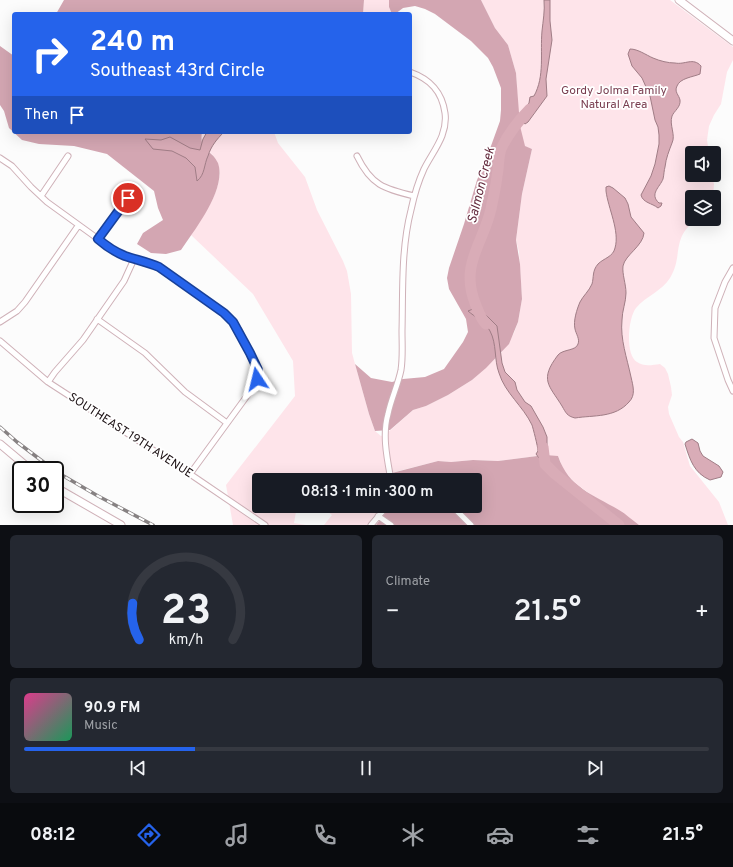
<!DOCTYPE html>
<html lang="en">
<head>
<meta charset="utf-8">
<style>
  body { margin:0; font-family:Overpass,sans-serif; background:#242831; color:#f1f3f6; height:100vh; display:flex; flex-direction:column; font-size:15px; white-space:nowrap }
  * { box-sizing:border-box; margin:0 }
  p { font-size:13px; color:#9ea1a6 }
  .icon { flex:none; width:22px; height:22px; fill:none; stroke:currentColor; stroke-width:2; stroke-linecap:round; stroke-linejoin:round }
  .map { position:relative; height:525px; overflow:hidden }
  .drawer { display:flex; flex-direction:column; gap:10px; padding:10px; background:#0d0f14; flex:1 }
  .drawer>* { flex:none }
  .banner { position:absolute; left:12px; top:12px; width:400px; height:122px; border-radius:4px; box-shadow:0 4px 16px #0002; background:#2563eb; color:#fff; overflow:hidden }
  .tools { position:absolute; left:685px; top:146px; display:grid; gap:8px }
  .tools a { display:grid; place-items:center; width:36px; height:36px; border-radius:4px; background:#171b24; box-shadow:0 4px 16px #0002; font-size:20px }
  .speed { position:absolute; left:12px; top:461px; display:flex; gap:8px; font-size:20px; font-weight:700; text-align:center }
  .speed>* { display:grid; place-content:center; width:52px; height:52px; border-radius:50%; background:#171b24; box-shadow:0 4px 16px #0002; line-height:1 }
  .speed .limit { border:2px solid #111; border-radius:6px; background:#fff; color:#111 }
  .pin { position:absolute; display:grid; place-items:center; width:34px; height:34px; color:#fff; margin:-17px; border:2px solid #fff; border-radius:50%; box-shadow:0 1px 4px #0007 }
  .me { position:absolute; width:44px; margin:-22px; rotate:350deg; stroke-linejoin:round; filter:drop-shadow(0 0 3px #0008) }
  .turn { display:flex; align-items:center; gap:14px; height:84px; padding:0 12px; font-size:18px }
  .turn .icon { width:52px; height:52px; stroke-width:2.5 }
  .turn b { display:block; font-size:28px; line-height:34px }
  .then { display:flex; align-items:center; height:38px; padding:0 12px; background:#0003; gap:8px; font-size:15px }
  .big { font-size:30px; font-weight:600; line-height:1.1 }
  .drawer .tile { flex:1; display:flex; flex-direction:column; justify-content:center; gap:6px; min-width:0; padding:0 14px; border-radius:6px; background:#242831 }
  .drawer .dial { align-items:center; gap:0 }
  .dial svg { height:104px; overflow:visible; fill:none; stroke:#363941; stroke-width:7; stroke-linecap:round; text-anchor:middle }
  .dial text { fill:#f1f3f6; stroke:none }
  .song { display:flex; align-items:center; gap:12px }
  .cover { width:48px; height:48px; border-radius:6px; background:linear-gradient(135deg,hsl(330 70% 55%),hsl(150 70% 35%)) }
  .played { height:4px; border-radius:2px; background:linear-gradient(90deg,#2563eb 25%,#363941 25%) }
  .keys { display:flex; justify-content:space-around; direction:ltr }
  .heat { display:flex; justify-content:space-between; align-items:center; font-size:22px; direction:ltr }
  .drawer .tiles { flex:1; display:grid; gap:10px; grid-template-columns:1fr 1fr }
  .tile:last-child { grid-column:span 2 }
  .trip { position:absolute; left:252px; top:473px; width:230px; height:40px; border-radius:4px; background:#171b24; box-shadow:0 4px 16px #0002; font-weight:600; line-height:40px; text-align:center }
  .dock { display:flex; height:64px; justify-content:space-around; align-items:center; background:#090b0e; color:#9ea1a6 }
  .dock .icon { width:28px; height:28px }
  .dock .current { color:#2563eb }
  .dock b { font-size:18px; color:#f1f3f6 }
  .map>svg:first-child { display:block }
  .green { fill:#fee4ea }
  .forest { fill:#d3a6b2 }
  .water { fill:#d9acb7; stroke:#a07d86 }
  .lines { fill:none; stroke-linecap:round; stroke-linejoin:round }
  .river { stroke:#d9acb7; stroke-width:11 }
  .street-casing { stroke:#cfb1b8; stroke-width:7 }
  .secondary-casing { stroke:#cfb1b8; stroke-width:9 }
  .street { stroke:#fff; stroke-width:5 }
  .secondary { stroke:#fff; stroke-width:7 }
  .rail-casing { stroke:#878283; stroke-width:3.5 }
  .rail { stroke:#fff; stroke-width:2; stroke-dasharray:6; stroke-linecap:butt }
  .route-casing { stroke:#184099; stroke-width:10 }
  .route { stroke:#2563eb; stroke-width:7 }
  .labels { text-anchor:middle; stroke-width:3.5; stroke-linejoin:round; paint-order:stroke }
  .park-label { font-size:12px; fill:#793e50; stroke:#fff }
  .street-label { font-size:12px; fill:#1a0f12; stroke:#fff }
  .water-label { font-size:13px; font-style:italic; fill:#642b3e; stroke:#fff }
</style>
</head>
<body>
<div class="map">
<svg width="733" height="525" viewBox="0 0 733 525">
  <rect width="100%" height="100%" fill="#fcfcfc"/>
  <path class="green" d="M 364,0 L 389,0 L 389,7 L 392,14 L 363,14 Z
    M 481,0 L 670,0 L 733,47 L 733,60 L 727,72 L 721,104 L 714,115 L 709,126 L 707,140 L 709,153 L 692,153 L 692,175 L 712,175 L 714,184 L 713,197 L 692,197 L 692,219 L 697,219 C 670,239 684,255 670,278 C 662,291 646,296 636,308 C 628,318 625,355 637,362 C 644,367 652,365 660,364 L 665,368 L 668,374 L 671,387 L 672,395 L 668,407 L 669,414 L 679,437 L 683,442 L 690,466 L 719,502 L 728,525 L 639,525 L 619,511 L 594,497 L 575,483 L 564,471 L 558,456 L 537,456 L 498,461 L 473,460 L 451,462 L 438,461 L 387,474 L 388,480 L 259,480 L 259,506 L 297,506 L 294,523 L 306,525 L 233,525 L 226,485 L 295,396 L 293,361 L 253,294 L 191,235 C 202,218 226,185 218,164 C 213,149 199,152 202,132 L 274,132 L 278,143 L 305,177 L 317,210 L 343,261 L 347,271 L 351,294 L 352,353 L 355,364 L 369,414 L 375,431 L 381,436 L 385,435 L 413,410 L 426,406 L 448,395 L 472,380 L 501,353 L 514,333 L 518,322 L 522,299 L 519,252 L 516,240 L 522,194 L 532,149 L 524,146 L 519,126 L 516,73 L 508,45 L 495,28 Z
    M 332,506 L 381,506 L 367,525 L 324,525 L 332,515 L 328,512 Z"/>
  <path class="forest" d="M 64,0 L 364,0 L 363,14 L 56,14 Z
    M 389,0 L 481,0 L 495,28 L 508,45 L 516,73 L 520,126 L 525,146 L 532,149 L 522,194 L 516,240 L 520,264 L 522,299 L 518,322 L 509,344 L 486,368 L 472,380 L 448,395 L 426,406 L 413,410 L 390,430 L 375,431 L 369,414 L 355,364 L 371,378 L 392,382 L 403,379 L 425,377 L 444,369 L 463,342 L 468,332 L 466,319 L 449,289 L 447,278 L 449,268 L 464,224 L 477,180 L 487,157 L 500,121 L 501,110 L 501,88 L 493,67 L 488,58 L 471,41 L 435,14 L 425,9 L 415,6 L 403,8 L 395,14 L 392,14 L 389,7 Z
    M 0,46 L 14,56 L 14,132 L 202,132 C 199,152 212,149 218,163 C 227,189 195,229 181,250 L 166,254 L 151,253 L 137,244 L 143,233 L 163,220 L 158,208 L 154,191 L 107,154 L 74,146 L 39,144 L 22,140 L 9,128 L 4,111 L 0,105 Z
    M 545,455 L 558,456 C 569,488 592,494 619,510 C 626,514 632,520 639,525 L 376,525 L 386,512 L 394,506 L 475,506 L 475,480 L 394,480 L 392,473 L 438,461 L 451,462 L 473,460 L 498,461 Z"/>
  <path class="water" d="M 544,0 L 550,0 L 550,21 L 552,40 L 546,79 L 547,96 L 528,122 L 525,124 L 519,119 L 529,103 L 530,97 L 534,96 C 545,76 540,53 542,31 C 543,21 545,11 544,0 Z
    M 630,49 C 638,49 646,55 653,58 C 660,61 668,63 675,63 C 685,65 693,57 701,66 L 700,74 C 693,77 680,78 677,86 C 674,92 679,95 680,100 C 681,107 674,111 672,116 C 669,125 676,135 672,143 C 669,151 666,158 665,167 C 664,170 664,175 663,179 C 660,187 649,194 659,203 L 662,203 L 661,206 L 658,208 C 652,203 643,203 641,195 L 651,176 L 655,164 L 659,144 L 659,135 L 658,127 L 655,120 L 650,96 L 642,78 L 632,66 L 628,54 Z
    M 207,132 L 224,132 C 217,139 211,146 208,156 C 204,164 205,175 197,181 L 195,167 L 186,158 L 172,151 L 153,149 L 145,139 L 161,140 L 170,137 L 190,148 L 200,150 L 203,139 Z
    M 609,186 L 613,188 L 625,198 L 628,204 L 631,217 L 644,233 C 643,246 625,255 623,266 C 622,274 626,284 626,293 C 626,302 622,311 622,320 C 620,339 627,358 631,377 C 633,386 636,395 629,402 C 615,418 594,415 575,418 C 567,416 566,413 562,406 C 549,385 539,380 558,355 C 563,349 576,351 578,344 C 580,339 576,334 575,329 C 573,321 577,309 580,302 C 583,296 589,291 592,284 C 594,277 592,271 598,264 C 604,258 613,257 615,248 C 620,231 608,208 606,191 L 606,187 Z
    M 473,309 L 485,314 L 497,326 L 502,363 L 505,372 L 515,382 L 517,390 L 525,402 L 531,406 L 543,427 L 547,437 L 547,453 L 543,463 L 536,454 L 538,451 C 538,447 533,428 532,425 C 523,406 505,393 499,373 C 494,360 497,344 490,331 C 486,323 475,317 468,311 Z
    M 692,439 L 698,443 L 700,451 L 703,456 L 719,466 L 723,472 L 721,477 L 710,480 C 694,473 690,460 685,444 L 686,442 Z"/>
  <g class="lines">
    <path class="river" d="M 486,324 C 480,318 478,310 475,303 C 460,264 483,244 491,209 C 493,198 496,187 497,176 C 499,167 498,157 501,149 C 508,134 518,121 530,109
      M 543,447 L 545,464 L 555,474 L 619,525"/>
    <defs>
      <path id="street" d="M 357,156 C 371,185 384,189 414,196
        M 0,158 L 12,166 L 31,187 L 47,202 L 112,249 L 124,255 L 151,263 L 159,267 L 223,313 L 233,322 L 239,330 L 258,370 L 257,379 L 252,389 L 190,474
        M 41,196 L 68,156
        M 98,239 L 128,198
        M 733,268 L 725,282 L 715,308 L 714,338 L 728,380 L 733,391
        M 97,319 L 145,353 L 185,392 L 227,423
        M 0,322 L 17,311 L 25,302 L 78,226
        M 0,341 L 48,382 L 190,474 L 265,525
        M 48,382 L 55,372 L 83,340 L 124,281 L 134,259
        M 391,480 C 387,458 382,435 388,414 C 391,399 398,385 401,370 C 403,357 402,344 402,331 C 403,290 401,249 411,210 C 414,196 418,182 424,169 C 433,151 448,135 445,113 C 442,91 430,79 410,72
        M 452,506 L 471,525
        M 378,516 L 391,525
        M 371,525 L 387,506"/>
      <path id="secondary" d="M 679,0 L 733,41
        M 0,444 L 31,470
        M 55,487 L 121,525"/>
    </defs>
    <use href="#street" class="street-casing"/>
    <use href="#secondary" class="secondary-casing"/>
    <use href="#street" class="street"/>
    <use href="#secondary" class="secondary"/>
    <defs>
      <path id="rail" d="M 0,427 L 17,442 L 54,470
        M 55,471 L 98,496 L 153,525"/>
    </defs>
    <use href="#rail" class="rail-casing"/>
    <use href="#rail" class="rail"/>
  </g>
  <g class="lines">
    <defs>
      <path id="route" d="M 128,198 L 98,239 C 106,246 115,252 125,256 C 137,260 148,262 159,267 L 224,313 L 233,322 L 250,353 L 258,370 L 257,379"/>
    </defs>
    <use href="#route" class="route-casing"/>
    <use href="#route" class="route"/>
  </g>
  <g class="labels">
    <g class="park-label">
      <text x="614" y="94">Gordy Jolma Family<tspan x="614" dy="14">Natural Area</tspan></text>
    </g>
    <g class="street-label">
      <text transform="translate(131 435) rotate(33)" y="4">SOUTHEAST 19TH AVENUE</text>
    </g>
    <g class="water-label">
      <text transform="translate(480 185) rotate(-76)" y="5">Salmon Creek</text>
    </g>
  </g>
</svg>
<div class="tools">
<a><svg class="icon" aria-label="sound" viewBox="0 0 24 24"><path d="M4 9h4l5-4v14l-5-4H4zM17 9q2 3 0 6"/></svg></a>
<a><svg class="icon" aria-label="layers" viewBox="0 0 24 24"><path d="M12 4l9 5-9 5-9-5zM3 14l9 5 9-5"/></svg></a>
</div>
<div class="speed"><div class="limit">30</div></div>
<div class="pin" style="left:128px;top:198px;background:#d93025"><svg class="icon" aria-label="arrive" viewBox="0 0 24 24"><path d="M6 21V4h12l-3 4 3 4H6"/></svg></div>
<svg class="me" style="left:257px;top:379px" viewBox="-20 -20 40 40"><path d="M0-17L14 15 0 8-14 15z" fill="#2563eb" stroke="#fff" stroke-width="4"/></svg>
<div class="trip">08:13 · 1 min · 300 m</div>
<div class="banner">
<div class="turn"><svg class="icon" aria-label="right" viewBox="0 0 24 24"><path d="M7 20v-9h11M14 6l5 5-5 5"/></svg><div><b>240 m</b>Southeast 43rd Circle</div></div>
<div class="then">Then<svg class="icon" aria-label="arrive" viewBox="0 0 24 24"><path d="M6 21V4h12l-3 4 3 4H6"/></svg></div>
</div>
</div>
<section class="drawer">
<div class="tiles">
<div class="tile dial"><svg viewBox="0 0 100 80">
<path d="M14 69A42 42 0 1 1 86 69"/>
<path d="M14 69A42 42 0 0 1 9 41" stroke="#2563eb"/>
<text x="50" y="56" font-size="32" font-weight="700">23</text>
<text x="50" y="72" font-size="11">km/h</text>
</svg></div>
<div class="tile"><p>Climate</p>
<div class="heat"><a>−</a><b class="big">21.5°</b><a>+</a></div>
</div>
<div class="tile">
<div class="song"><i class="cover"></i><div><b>90.9 FM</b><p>Music</p></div></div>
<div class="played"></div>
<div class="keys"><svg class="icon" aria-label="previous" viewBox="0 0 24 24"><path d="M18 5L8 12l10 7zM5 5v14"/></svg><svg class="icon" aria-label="pause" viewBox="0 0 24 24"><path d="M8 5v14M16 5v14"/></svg><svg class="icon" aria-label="next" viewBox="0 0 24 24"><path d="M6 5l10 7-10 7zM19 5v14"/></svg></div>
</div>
</div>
</section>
<nav class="dock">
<b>08:12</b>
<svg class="icon current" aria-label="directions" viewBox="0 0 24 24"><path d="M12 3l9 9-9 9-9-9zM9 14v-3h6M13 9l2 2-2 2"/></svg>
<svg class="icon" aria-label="music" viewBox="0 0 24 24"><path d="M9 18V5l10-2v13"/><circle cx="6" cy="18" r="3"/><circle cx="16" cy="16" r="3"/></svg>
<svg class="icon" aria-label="phone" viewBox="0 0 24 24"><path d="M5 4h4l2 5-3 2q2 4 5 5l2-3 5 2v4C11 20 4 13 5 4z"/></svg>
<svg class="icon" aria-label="climate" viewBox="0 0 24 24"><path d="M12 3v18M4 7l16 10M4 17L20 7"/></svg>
<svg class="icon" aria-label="car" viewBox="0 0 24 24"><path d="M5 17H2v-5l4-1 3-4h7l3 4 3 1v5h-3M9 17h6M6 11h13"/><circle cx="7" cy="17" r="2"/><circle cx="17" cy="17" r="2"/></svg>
<svg class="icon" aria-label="filters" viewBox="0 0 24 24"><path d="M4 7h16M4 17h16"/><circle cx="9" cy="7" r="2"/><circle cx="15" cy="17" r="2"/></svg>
<b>21.5°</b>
</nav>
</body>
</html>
